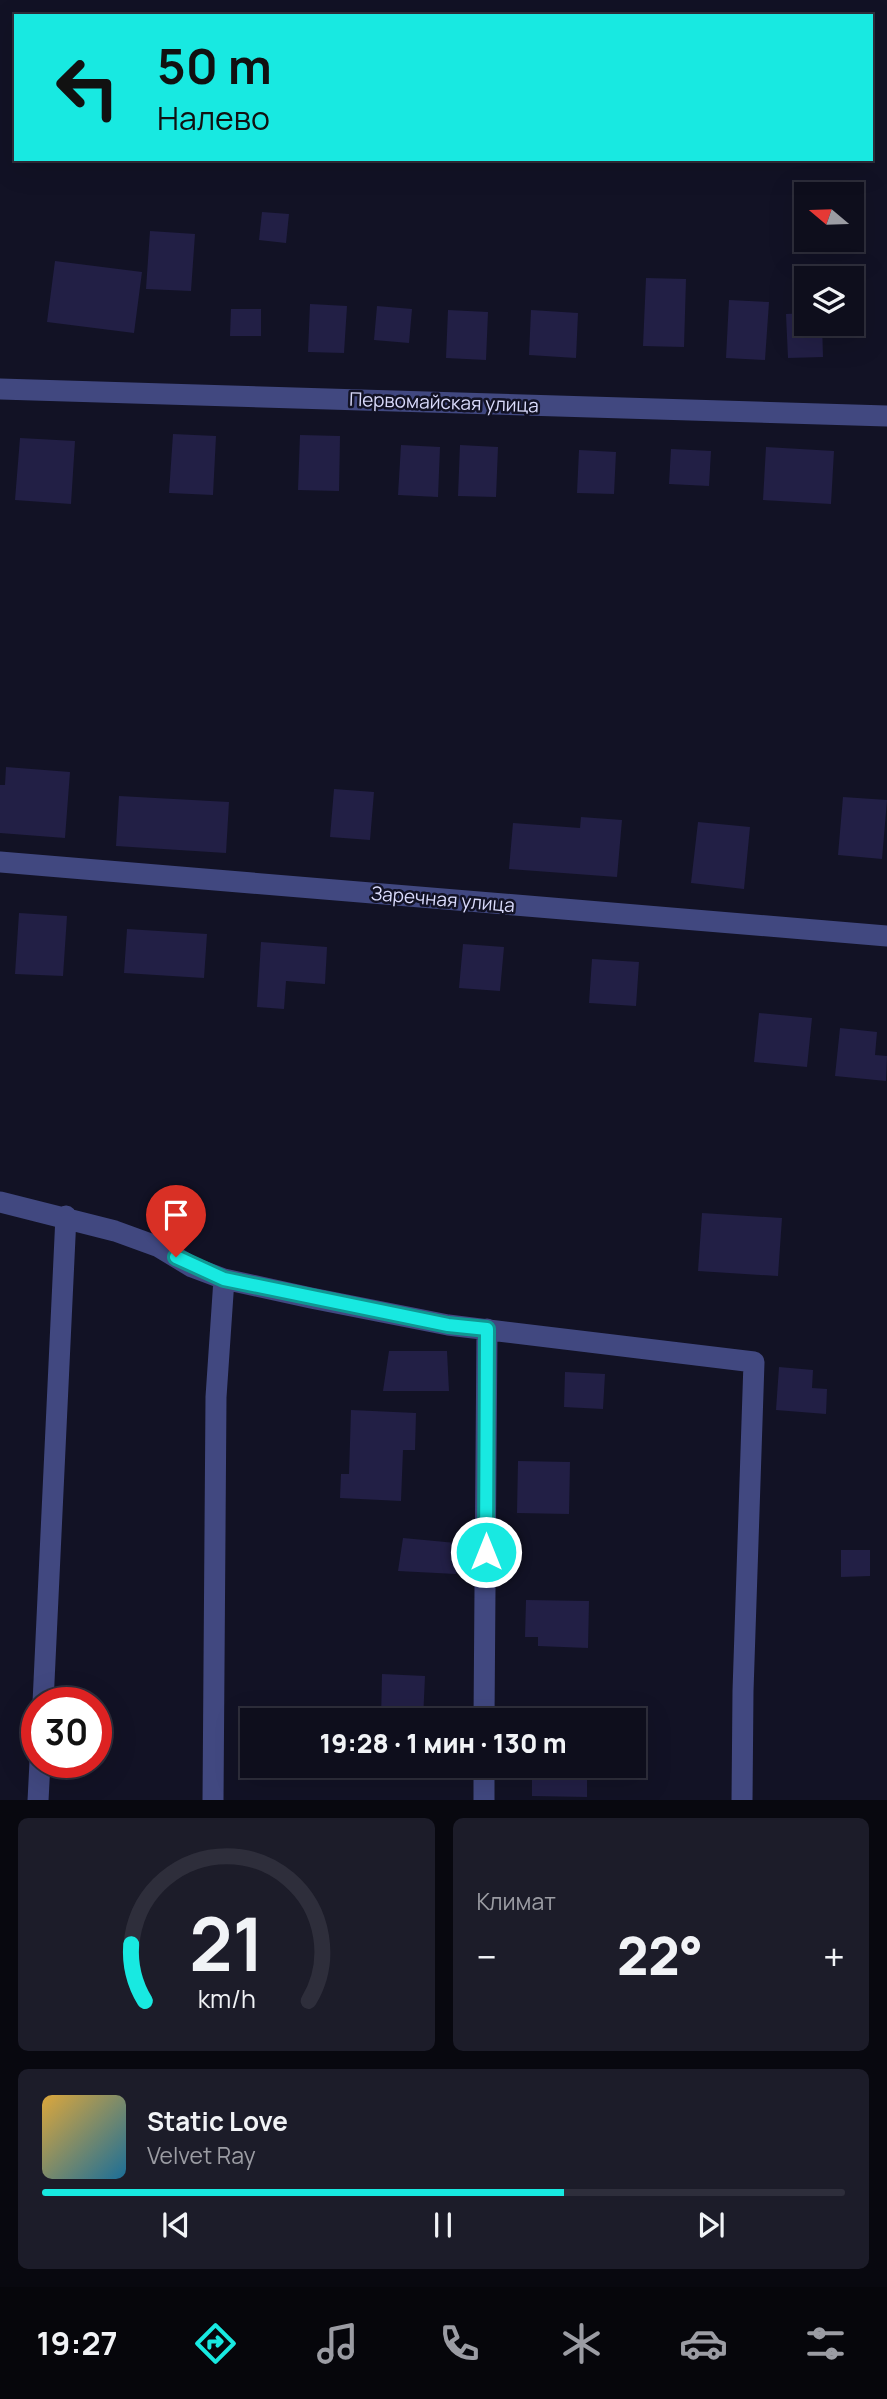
<!DOCTYPE html>
<html lang="ru">
<head>
<meta charset="utf-8">
<style>
  body { margin:0; font-family:Manrope,sans-serif; background:#1c1c29; color:#f1f3f6; height:100vh; display:flex; flex-direction:column; font-size:26px; white-space:nowrap }
  * { box-sizing:border-box; margin:0 }
  p { font-size:23px; color:#9b9ca3 }
  .icon { flex:none; width:38px; height:38px; fill:none; stroke:currentColor; stroke-width:2; stroke-linecap:round; stroke-linejoin:round }
  .map { position:relative; height:1800px; overflow:hidden }
  .side { display:flex; flex-direction:column; gap:18px; padding:18px; background:#08080f; flex:1 }
  .side>* { flex:none }
  .hud { position:absolute; left:14px; top:14px; width:859px; height:147px; border-radius:0px; box-shadow:0 7px 28px #0002,0 0 0 2px #2e2e3b; background:#18e9e1; color:#111; overflow:hidden }
  .needle { width:46px; rotate:289deg }
  .buttons { position:absolute; left:794px; top:182px; display:grid; gap:14px }
  .buttons a { display:grid; place-items:center; width:70px; height:70px; border-radius:0px; background:#0e0e1c; box-shadow:0 7px 28px #0002,0 0 0 2px #2e2e3b; font-size:35px }
  .speed { position:absolute; left:21px; top:1687px; display:flex; gap:14px; font-size:35px; font-weight:700; text-align:center }
  .speed>* { display:grid; place-content:center; width:91px; height:91px; border-radius:50%; background:#0e0e1c; box-shadow:0 7px 28px #0002,0 0 0 2px #2e2e3b; line-height:1 }
  .speed .limit { border:10px solid #d22; background:#fff; color:#111 }
  .pin { position:absolute; display:grid; place-items:center; width:60px; height:60px; color:#fff; margin:-72px -30px; border-radius:50% 50% 50% 0; rotate:-45deg; box-shadow:0 0 7px #0007 }
  .pin .icon { rotate:45deg }
  .me { position:absolute; width:77px; margin:-38px; rotate:0deg; stroke-linejoin:round; filter:drop-shadow(0 0 5px #0008) }
  .turn { display:flex; align-items:center; gap:24px; height:147px; padding:0 28px; font-size:32px }
  .turn .icon { width:91px; height:91px; stroke-width:2.5 }
  .turn b { display:block; font-size:49px; line-height:60px }
  .big { font-size:52px; font-weight:800; line-height:1.1 }
  .side .tile { flex:1; display:flex; flex-direction:column; justify-content:center; gap:10px; min-width:0; padding:0 24px; border-radius:10px; background:#1c1c29 }
  .side .dial { align-items:center; gap:0 }
  .dial svg { height:182px; overflow:visible; fill:none; stroke:#2e2e3b; stroke-width:7; stroke-linecap:round; text-anchor:middle }
  .dial text { fill:#f1f3f6; stroke:none }
  .song { display:flex; align-items:center; gap:21px }
  .cover { width:84px; height:84px; border-radius:10px; background:linear-gradient(135deg,hsl(40 70% 55%),hsl(200 70% 35%)) }
  .played { height:7px; border-radius:4px; background:linear-gradient(90deg,#18e9e1 65%,#2e2e3b 65%) }
  .keys { display:flex; justify-content:space-around; direction:ltr }
  .heat { display:flex; justify-content:space-between; align-items:center; font-size:38px; direction:ltr }
  .side .tiles { flex:1; display:grid; gap:18px; grid-template-columns:1fr 1fr }
  .tile:last-child { grid-column:span 2 }
  .trip { position:absolute; left:240px; top:1708px; width:406px; height:70px; border-radius:0px; background:#0e0e1c; box-shadow:0 7px 28px #0002,0 0 0 2px #2e2e3b; font-weight:800; line-height:70px; text-align:center }
  .tab-bar { display:flex; height:112px; justify-content:space-around; align-items:center; background:#06060b; color:#9b9ca3 }
  .tab-bar .icon { width:49px; height:49px }
  .tab-bar .current { color:#18e9e1 }
  .tab-bar b { font-size:32px; color:#f1f3f6 }
  .map>svg:first-child { display:block }
  .building { fill:#221f45 }
  .lines { fill:none; stroke-linecap:round; stroke-linejoin:round }
  .minor { stroke:#414880; stroke-width:21 }
  .route-casing { stroke:#109792; stroke-width:18 }
  .route { stroke:#18e9e1; stroke-width:12 }
  .labels { text-anchor:middle; stroke-width:5; stroke-linejoin:round; paint-order:stroke }
  .street-label { font-size:19px; fill:#d9dafb; stroke:#121225 }
</style>
</head>
<body>
<div class="map">
<svg width="887" height="1801" viewBox="0 0 887 1801">
  <rect width="100%" height="100%" fill="#121225"/>
  <path class="building" d="M 262,212 L 289,214 L 286,243 L 259,240 Z
    M 150,231 L 195,234 L 191,291 L 146,289 Z
    M 55,261 L 142,272 L 134,333 L 47,322 Z
    M 646,278 L 686,279 L 684,347 L 643,346 Z
    M 729,300 L 769,302 L 765,360 L 726,358 Z
    M 310,304 L 347,306 L 344,353 L 308,352 Z
    M 377,306 L 412,309 L 409,343 L 374,340 Z
    M 231,309 L 261,309 L 261,336 L 230,336 Z
    M 448,310 L 488,312 L 486,360 L 446,358 Z
    M 531,310 L 578,313 L 576,358 L 529,355 Z
    M 807,313 L 807,324 L 822,324 L 823,357 L 788,358 L 786,314 Z
    M 173,434 L 216,436 L 213,495 L 169,493 Z
    M 300,435 L 340,436 L 339,491 L 298,490 Z
    M 20,438 L 75,441 L 71,504 L 15,500 Z
    M 401,445 L 440,447 L 438,497 L 398,495 Z
    M 460,445 L 498,447 L 496,497 L 458,496 Z
    M 766,447 L 834,451 L 831,504 L 763,500 Z
    M 671,449 L 711,451 L 709,486 L 669,484 Z
    M 579,450 L 616,452 L 614,494 L 577,493 Z
    M 6,767 L 70,772 L 65,838 L 0,833 L 0,785 L 5,785 Z
    M 334,789 L 374,792 L 370,840 L 330,837 Z
    M 119,796 L 229,802 L 226,853 L 116,846 Z
    M 843,797 L 887,800 L 882,859 L 838,855 Z
    M 581,817 L 622,820 L 617,877 L 509,869 L 513,823 L 580,828 Z
    M 698,822 L 750,827 L 744,889 L 691,883 Z
    M 19,913 L 67,916 L 63,976 L 15,974 Z
    M 127,929 L 207,934 L 204,978 L 124,973 Z
    M 261,942 L 327,947 L 325,984 L 286,981 L 284,1009 L 257,1007 Z
    M 463,944 L 504,947 L 500,991 L 459,988 Z
    M 592,959 L 639,962 L 636,1006 L 589,1003 Z
    M 759,1013 L 812,1018 L 807,1067 L 754,1062 Z
    M 840,1028 L 877,1032 L 875,1055 L 887,1056 L 886,1081 L 835,1076 Z
    M 702,1213 L 782,1218 L 778,1276 L 698,1271 Z
    M 389,1351 L 447,1351 L 449,1391 L 383,1391 Z
    M 779,1367 L 813,1370 L 812,1388 L 827,1389 L 826,1414 L 776,1410 Z
    M 565,1372 L 605,1374 L 603,1409 L 564,1407 Z
    M 351,1410 L 416,1413 L 415,1450 L 403,1450 L 401,1501 L 340,1498 L 341,1474 L 349,1474 Z
    M 518,1461 L 570,1462 L 569,1514 L 517,1513 Z
    M 403,1538 L 456,1543 L 456,1574 L 398,1571 Z
    M 841,1550 L 870,1550 L 870,1576 L 841,1577 Z
    M 526,1600 L 589,1601 L 588,1648 L 538,1646 L 538,1637 L 525,1637 Z
    M 382,1674 L 425,1676 L 423,1720 L 381,1720 Z
    M 515,1713 L 607,1713 L 607,1720 L 515,1720 Z
    M 532,1766 L 587,1766 L 587,1797 L 532,1796 Z"/>
  <g class="lines">
    <path class="minor" d="M 0,389 L 887,416
      M 0,862 L 887,936
      M 0,1202 L 115,1231 L 159,1247 L 192,1267 L 224,1279 L 311,1298 L 448,1325 L 754,1362 L 743,1691 L 742,1801
      M 43,1703 L 66,1216
      M 484,1720 L 487,1329
      M 38,1801 L 40,1762
      M 213,1801 L 216,1397 L 224,1279
      M 484,1801 L 484,1766"/>
  </g>
  <g class="lines">
    <defs>
      <path id="route" d="M 176,1257 L 224,1279 L 448,1325 L 487,1329 L 486,1552"/>
    </defs>
    <use href="#route" class="route-casing"/>
    <use href="#route" class="route"/>
  </g>
  <g class="labels">
    <g class="street-label">
      <text transform="translate(444 402) rotate(2)" y="7">Первомайская улица</text>
      <text transform="translate(443 899) rotate(5)" y="7">Заречная улица</text>
    </g>
  </g>
</svg>
<div class="buttons">
<a><svg class="needle" viewBox="-14 -14 28 28"><path d="M0-13l5 13h-10z" fill="#e53935"/><path d="M0 13l5-13h-10z" fill="#9b9ca3"/></svg></a>
<a><svg class="icon" aria-label="layers" viewBox="0 0 24 24"><path d="M12 4l9 5-9 5-9-5zM3 14l9 5 9-5"/></svg></a>
</div>
<div class="speed"><div class="limit">30</div></div>
<div class="pin" style="left:176px;top:1257px;background:#d93025"><svg class="icon" aria-label="arrive" viewBox="0 0 24 24"><path d="M6 21V4h12l-3 4 3 4H6"/></svg></div>
<svg class="me" style="left:486px;top:1552px" viewBox="-20 -20 40 40"><circle r="17" fill="#18e9e1" stroke="#fff" stroke-width="3"/><path d="M0-11L8 9 0 5-8 9z" fill="#fff"/></svg>
<div class="trip">19:28 · 1 мин · 130 m</div>
<div class="hud">
<div class="turn"><svg class="icon" aria-label="left" viewBox="0 0 24 24"><path d="M17 20v-9H6M10 6l-5 5 5 5"/></svg><div><b>50 m</b>Налево</div></div>
</div>
</div>
<section class="side">
<div class="tiles">
<div class="tile dial"><svg viewBox="0 0 100 80">
<path d="M14 69A42 42 0 1 1 86 69"/>
<path d="M14 69A42 42 0 0 1 8 44" stroke="#18e9e1"/>
<text x="50" y="56" font-size="32" font-weight="700">21</text>
<text x="50" y="72" font-size="11">km/h</text>
</svg></div>
<div class="tile"><p>Климат</p>
<div class="heat"><a>−</a><b class="big">22°</b><a>+</a></div>
</div>
<div class="tile">
<div class="song"><i class="cover"></i><div><b>Static Love</b><p>Velvet Ray</p></div></div>
<div class="played"></div>
<div class="keys"><svg class="icon" aria-label="previous" viewBox="0 0 24 24"><path d="M18 5L8 12l10 7zM5 5v14"/></svg><svg class="icon" aria-label="pause" viewBox="0 0 24 24"><path d="M8 5v14M16 5v14"/></svg><svg class="icon" aria-label="next" viewBox="0 0 24 24"><path d="M6 5l10 7-10 7zM19 5v14"/></svg></div>
</div>
</div>
</section>
<nav class="tab-bar">
<b>19:27</b>
<svg class="icon current" aria-label="directions" viewBox="0 0 24 24"><path d="M12 3l9 9-9 9-9-9zM9 14v-3h6M13 9l2 2-2 2"/></svg>
<svg class="icon" aria-label="music" viewBox="0 0 24 24"><path d="M9 18V5l10-2v13"/><circle cx="6" cy="18" r="3"/><circle cx="16" cy="16" r="3"/></svg>
<svg class="icon" aria-label="phone" viewBox="0 0 24 24"><path d="M5 4h4l2 5-3 2q2 4 5 5l2-3 5 2v4C11 20 4 13 5 4z"/></svg>
<svg class="icon" aria-label="climate" viewBox="0 0 24 24"><path d="M12 3v18M4 7l16 10M4 17L20 7"/></svg>
<svg class="icon" aria-label="car" viewBox="0 0 24 24"><path d="M5 17H2v-5l4-1 3-4h7l3 4 3 1v5h-3M9 17h6M6 11h13"/><circle cx="7" cy="17" r="2"/><circle cx="17" cy="17" r="2"/></svg>
<svg class="icon" aria-label="filters" viewBox="0 0 24 24"><path d="M4 7h16M4 17h16"/><circle cx="9" cy="7" r="2"/><circle cx="15" cy="17" r="2"/></svg>
</nav>
</body>
</html>
